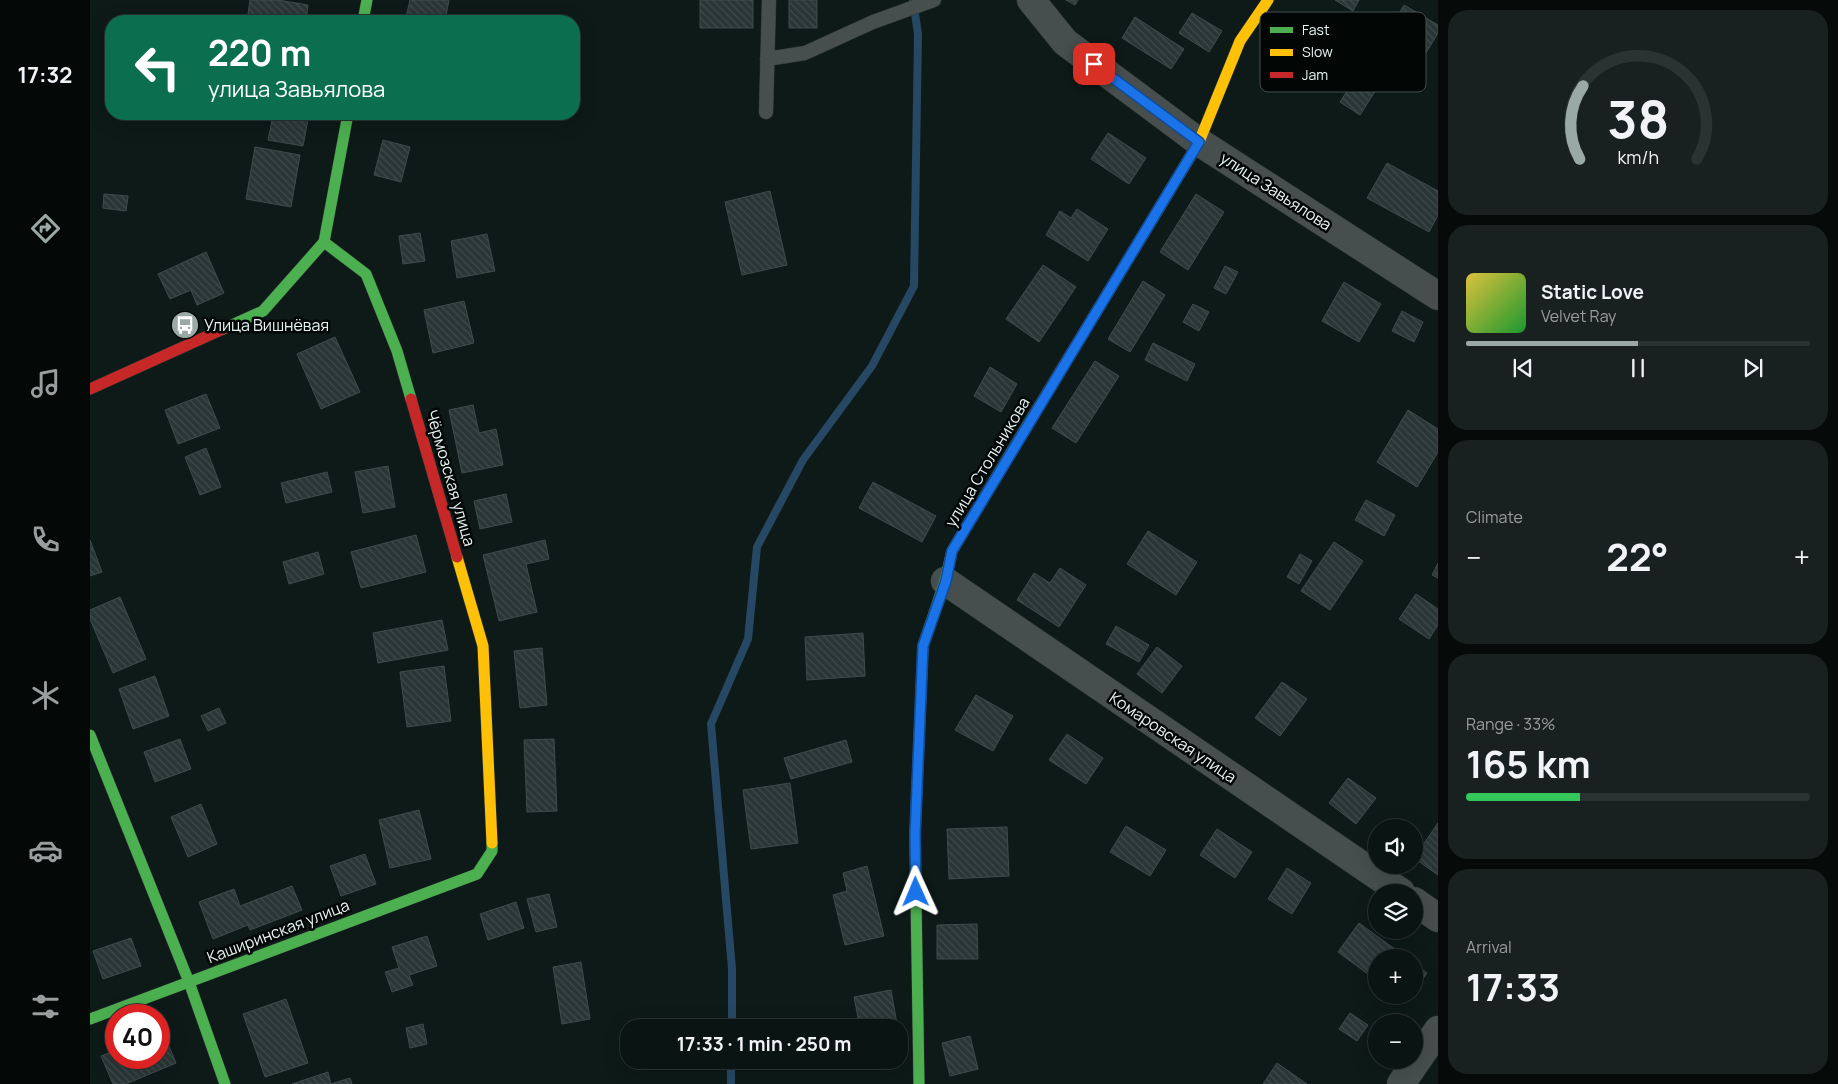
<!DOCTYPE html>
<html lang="en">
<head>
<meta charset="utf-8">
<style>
  body { margin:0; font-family:Manrope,sans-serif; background:#182120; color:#f1f3f6; height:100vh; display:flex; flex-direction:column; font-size:19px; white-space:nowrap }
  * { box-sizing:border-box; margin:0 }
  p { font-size:16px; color:#999e9f }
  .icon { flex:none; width:28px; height:28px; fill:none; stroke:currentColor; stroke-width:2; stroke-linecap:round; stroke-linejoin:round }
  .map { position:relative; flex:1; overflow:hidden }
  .details { display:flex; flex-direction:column; gap:10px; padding:10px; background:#060b0a; width:400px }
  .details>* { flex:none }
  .guide { position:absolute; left:15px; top:15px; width:475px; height:105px; border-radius:20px; box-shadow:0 5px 20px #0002,0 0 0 1px #2a3332; background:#0b6e4f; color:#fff; overflow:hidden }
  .tools { position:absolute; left:1278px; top:819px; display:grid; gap:10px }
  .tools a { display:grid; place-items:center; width:55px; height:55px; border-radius:50%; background:#0a1412; box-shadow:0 5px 20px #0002,0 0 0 1px #2a3332; font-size:25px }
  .speed { position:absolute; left:15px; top:1004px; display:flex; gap:10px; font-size:25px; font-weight:700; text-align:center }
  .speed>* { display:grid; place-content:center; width:65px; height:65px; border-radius:50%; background:#0a1412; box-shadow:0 5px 20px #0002,0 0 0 1px #2a3332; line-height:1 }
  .speed .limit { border:8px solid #d22; background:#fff; color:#111 }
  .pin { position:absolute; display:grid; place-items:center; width:42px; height:42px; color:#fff; margin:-21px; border-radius:10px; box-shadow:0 2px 8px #0006 }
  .me { position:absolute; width:55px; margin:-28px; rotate:359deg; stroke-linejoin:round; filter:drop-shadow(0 0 4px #0008) }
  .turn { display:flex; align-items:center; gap:18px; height:105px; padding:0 20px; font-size:22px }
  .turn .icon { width:65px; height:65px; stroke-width:2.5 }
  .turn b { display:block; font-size:35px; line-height:42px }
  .big { font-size:38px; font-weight:700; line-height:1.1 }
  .details .card { flex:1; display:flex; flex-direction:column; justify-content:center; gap:8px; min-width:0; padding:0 18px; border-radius:20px; background:#182120 }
  .details .dial { align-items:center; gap:0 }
  .dial svg { height:130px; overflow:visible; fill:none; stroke:#2a3332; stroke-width:7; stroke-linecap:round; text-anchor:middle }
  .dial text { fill:#f1f3f6; stroke:none }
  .song { display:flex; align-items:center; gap:15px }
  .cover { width:60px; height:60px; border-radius:8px; background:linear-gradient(135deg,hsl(50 70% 55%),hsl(130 70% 35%)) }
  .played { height:5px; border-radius:2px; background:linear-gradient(90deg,#9aa8a6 50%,#2a3332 50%) }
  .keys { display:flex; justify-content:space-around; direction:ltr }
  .heat { display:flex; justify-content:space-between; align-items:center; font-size:28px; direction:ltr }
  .charge { height:8px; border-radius:4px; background:linear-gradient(90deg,#34c759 33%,#2a3332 0) }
  .trip { position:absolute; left:530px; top:1019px; width:288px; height:50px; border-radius:20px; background:#0a1412; box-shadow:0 5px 20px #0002,0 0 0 1px #2a3332; font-weight:700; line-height:50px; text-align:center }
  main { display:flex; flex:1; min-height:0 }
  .tabs { display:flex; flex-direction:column; width:90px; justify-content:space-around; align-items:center; background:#040807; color:#999e9f }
  .tabs .icon { width:35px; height:35px }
  .tabs .on { color:#9aa8a6 }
  .tabs b { font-size:22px; color:#f1f3f6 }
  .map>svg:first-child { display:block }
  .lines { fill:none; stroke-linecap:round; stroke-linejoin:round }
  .stream { stroke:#274864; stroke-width:8 }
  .building { fill:url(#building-back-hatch); stroke:#404b4c }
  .lane-casing { stroke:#2c3432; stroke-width:15 }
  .street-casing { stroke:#2c3432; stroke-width:29 }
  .fast-casing { stroke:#2c3432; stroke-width:12 }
  .slow-casing { stroke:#2c3432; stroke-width:12 }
  .jam-casing { stroke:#2c3432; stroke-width:12 }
  .lane { stroke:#464f4e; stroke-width:14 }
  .street { stroke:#464f4e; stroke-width:28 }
  .fast { stroke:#4caf50; stroke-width:11 }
  .slow { stroke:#ffc107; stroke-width:11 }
  .jam { stroke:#c62828; stroke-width:11 }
  .route-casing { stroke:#114b97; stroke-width:12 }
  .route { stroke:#1a73e8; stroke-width:9 }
  .labels { text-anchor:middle; stroke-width:5; stroke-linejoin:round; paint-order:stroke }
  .street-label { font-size:16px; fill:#e6f4f2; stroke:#020706 }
  .poi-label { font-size:16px; fill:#e6f4f2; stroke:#020706; text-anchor:start }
  .key { fill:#020706; stroke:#464e4d; stroke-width:1 }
  .key-label { font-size:14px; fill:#e6f4f2 }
</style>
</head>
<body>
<main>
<nav class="tabs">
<b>17:32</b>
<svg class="icon on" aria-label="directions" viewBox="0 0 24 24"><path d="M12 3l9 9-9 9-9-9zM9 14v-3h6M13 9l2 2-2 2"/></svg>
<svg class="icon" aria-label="music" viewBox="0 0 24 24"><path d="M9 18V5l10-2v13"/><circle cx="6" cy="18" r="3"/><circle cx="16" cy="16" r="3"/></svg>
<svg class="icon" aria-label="phone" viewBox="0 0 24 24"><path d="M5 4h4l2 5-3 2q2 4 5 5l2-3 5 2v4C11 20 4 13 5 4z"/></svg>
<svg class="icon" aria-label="climate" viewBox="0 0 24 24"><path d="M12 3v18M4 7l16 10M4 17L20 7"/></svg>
<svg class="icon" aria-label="car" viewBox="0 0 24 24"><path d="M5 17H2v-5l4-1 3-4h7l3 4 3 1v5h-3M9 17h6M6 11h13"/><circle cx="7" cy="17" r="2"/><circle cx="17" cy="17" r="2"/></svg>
<svg class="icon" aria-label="filters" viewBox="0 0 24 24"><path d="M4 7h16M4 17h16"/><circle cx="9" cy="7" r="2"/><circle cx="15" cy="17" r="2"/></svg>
</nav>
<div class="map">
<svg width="1348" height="1084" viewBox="0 0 1348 1084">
  <defs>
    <pattern id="building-back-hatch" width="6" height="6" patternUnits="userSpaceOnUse" patternTransform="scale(1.25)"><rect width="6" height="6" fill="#2a3636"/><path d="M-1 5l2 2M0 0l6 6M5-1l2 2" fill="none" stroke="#3f4a4a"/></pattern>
  </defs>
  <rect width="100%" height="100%" fill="#0d1a18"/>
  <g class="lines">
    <path class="stream" d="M 642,1028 L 642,969 L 621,724 L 658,639 L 667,547 L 713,460 L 782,366 L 824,286 L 828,34 L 823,0
      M 641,1084 L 641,1060"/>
  </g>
  <path class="building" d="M 160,0 L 188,0 L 218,5 L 216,21 L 157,21 Z
    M 320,0 L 359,0 L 355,21 L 315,21 Z
    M 610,0 L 663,0 L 663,28 L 610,28 Z
    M 699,0 L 727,0 L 727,28 L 699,28 Z
    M 976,0 L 988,0 L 985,5 Z
    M 1245,0 L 1269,0 L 1263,11 Z
    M 1314,5 L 1348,25 L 1348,33 L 1333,58 L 1296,35 Z
    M 1102,13 L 1132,31 L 1119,52 L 1089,33 Z
    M 1045,17 L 1094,49 L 1081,69 L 1032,38 Z
    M 1266,77 L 1286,90 L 1270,115 L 1250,102 Z
    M 158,114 L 219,114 L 213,146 L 178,140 L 182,121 L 157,117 Z
    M 1018,133 L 1056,158 L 1039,184 L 1001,159 Z
    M 293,140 L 320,147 L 311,182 L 284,175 Z
    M 165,147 L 210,155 L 201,207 L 156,199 Z
    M 1297,163 L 1348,191 L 1348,215 L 1339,232 L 1277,198 Z
    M 680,191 L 697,265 L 652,275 L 635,202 Z
    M 14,194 L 38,196 L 36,211 L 13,208 Z
    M 1106,194 L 1134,212 L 1098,270 L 1070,252 Z
    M 987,209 L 1018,229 L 998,261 L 956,235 L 970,211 L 981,218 Z
    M 330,233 L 335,261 L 313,264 L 309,236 Z
    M 397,234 L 405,271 L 367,278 L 361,241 Z
    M 116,252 L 134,293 L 107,305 L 101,290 L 80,299 L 68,274 Z
    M 953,265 L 986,287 L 949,342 L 916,319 Z
    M 1135,266 L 1148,272 L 1136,294 L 1124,288 Z
    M 1053,281 L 1075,295 L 1040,352 L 1018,339 Z
    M 1254,282 L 1291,304 L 1269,342 L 1232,321 Z
    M 374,301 L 384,343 L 343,353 L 334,310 Z
    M 1103,304 L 1119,312 L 1109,331 L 1093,322 Z
    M 1312,311 L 1333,322 L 1324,342 L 1302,331 Z
    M 245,337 L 270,392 L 231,409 L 207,354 Z
    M 1063,343 L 1105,364 L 1097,381 L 1055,360 Z
    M 1005,361 L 1029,376 L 986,443 L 962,428 Z
    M 900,367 L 927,384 L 911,412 L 884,396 Z
    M 116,394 L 130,428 L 88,444 L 75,410 Z
    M 383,405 L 389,433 L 406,429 L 413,465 L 372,473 L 359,410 Z
    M 1318,410 L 1348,429 L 1348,452 L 1327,487 L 1287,462 Z
    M 116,448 L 131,487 L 110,495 L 95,457 Z
    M 298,466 L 305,507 L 273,513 L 265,472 Z
    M 237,472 L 242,492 L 196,503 L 191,483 Z
    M 783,482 L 846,516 L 832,542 L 769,508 Z
    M 416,494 L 422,522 L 390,529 L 384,501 Z
    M 1276,500 L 1305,515 L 1294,536 L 1265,520 Z
    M 1058,531 L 1107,562 L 1086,595 L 1037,564 Z
    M 326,535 L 336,572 L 271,588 L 261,552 Z
    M 0,540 L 12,572 L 0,576 Z
    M 455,540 L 459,559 L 436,564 L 447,612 L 409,621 L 393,555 Z
    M 1244,542 L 1273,561 L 1240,610 L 1211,591 Z
    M 228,552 L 234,574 L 199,584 L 193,562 Z
    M 1210,554 L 1222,561 L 1209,584 L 1197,577 Z
    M 1348,563 L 1348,578 L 1342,575 Z
    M 970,568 L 996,585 L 969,627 L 927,600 L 944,573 L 960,583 Z
    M 1326,594 L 1348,609 L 1348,625 L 1339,639 L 1309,619 Z
    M 30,597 L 56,659 L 23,673 L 0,619 L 0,610 Z
    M 352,620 L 358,650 L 288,663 L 283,633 Z
    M 1026,626 L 1059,645 L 1049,662 L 1016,644 Z
    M 773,633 L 775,676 L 717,680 L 715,637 Z
    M 1067,647 L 1092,666 L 1072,693 L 1047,674 Z
    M 452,648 L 457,705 L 430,708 L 424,651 Z
    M 354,666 L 361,721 L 317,727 L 310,672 Z
    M 65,676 L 79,716 L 43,729 L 29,689 Z
    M 1192,682 L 1217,699 L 1190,736 L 1165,718 Z
    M 886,695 L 923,716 L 903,751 L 865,730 Z
    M 129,708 L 136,723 L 118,731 L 111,716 Z
    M 977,734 L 1013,758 L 996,784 L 959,760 Z
    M 90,739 L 101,769 L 65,782 L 54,752 Z
    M 464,739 L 467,811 L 437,812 L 434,740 Z
    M 756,740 L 762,762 L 701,779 L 694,758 Z
    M 1258,778 L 1286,798 L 1266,824 L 1239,803 Z
    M 700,783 L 708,843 L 661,849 L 653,790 Z
    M 111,804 L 127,844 L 98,857 L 81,817 Z
    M 329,810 L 341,859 L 300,868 L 289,820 Z
    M 1348,823 L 1348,875 L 1324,858 Z
    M 1036,826 L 1076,850 L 1060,876 L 1020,852 Z
    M 917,827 L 919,876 L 859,879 L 857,829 Z
    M 1127,829 L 1162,852 L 1145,878 L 1110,855 Z
    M 275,854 L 286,884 L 251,896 L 240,866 Z
    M 777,866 L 794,936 L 755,945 L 743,895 L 757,891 L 753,873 Z
    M 1197,868 L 1221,883 L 1202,914 L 1178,899 Z
    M 202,886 L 212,910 L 160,930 L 158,925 L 123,939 L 109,902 L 144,889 L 150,906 Z
    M 459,894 L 467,927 L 446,932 L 437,899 Z
    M 426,902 L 434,928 L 398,940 L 390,914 Z
    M 1269,923 L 1317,958 L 1286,958 L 1286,980 L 1248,952 Z
    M 887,924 L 888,959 L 847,959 L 847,925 Z
    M 337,936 L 347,966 L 319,975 L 323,985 L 302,992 L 295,972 L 309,968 L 302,947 Z
    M 41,938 L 51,966 L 13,979 L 3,951 Z
    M 491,962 L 500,1019 L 472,1024 L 463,967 Z
    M 1324,963 L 1337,973 L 1324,992 Z
    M 801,990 L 807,1024 L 785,1028 L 770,1028 L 764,997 Z
    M 1307,995 L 1321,995 L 1317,1002 Z
    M 196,999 L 218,1063 L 175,1077 L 153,1014 Z
    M 1260,1013 L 1278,1025 L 1267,1041 L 1249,1029 Z
    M 333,1024 L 337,1044 L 320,1048 L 316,1028 Z
    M 72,1030 L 86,1063 L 36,1084 L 23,1084 L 11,1056 L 26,1050 L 26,1058 L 69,1058 L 69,1031 Z
    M 880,1036 L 888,1069 L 860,1076 L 852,1043 Z
    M 1187,1063 L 1217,1084 L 1173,1084 Z
    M 238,1072 L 241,1084 L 260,1078 L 262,1084 L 202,1084 Z"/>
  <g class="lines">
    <defs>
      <path id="lane" d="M 677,59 L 715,53 L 783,22 L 844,0
        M 676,112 L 679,0"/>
      <path id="street" d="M 941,0 L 975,42 L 1109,142 L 1348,296
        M 855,581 L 1311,892
        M 1324,901 L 1348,918
        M 1311,1084 L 1348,1030"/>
      <path id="fast" d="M 273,21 L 277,0
        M 234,242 L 276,274 L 307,351 L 321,399
        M 133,329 L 173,311 L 234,242 L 258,114
        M 0,735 L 99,982 L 135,1084
        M 0,1019 L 387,874 L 402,851 L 402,843
        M 829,1084 L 825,835 L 833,646 L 855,581 L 862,551 L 943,416"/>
      <path id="slow" d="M 1042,253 L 1109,142 L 1150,41 L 1178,0
        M 367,557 L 393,646 L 402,843"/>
      <path id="jam" d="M 0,389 L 133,329
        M 321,399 L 367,557
        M 943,416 L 1042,253"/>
    </defs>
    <use href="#lane" class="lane-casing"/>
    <use href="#street" class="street-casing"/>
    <use href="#fast" class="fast-casing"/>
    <use href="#slow" class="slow-casing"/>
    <use href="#jam" class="jam-casing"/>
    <use href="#lane" class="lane"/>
    <use href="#street" class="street"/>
    <use href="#fast" class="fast"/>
    <use href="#slow" class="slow"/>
    <use href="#jam" class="jam"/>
  </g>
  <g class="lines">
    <defs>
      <path id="route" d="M 826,892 L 825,835 L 833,646 L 856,581 L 862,551 L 1109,142 L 1004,64"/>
    </defs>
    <use href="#route" class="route-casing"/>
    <use href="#route" class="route"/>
  </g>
  <defs>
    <symbol id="bus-disc" viewBox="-11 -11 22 22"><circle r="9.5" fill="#9aa8a6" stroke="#020706"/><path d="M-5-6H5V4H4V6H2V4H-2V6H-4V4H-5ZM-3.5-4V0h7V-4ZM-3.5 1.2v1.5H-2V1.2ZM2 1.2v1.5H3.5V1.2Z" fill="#fff"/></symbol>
  </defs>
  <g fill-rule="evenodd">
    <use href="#bus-disc" x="79" y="309" width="32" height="32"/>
  </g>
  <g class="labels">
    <g class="street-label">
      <text transform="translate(1186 191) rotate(33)" y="6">улица Завьялова</text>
      <text transform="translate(897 462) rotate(-59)" y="6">улица Стольникова</text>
      <text transform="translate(361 478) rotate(74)" y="6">Чёрмозская улица</text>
      <text transform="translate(1083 737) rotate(34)" y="6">Комаровская улица</text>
      <text transform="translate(188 931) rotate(-21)" y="6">Каширинская улица</text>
    </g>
    <g class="poi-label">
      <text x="114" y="331">Улица Вишнёвая</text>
    </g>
  </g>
  <rect x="1170" y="12" width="166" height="80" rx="8" class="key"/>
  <rect x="1180" y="27" width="23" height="6" fill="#4caf50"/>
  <rect x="1180" y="49" width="23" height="7" fill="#ffc107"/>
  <rect x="1180" y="72" width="23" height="6" fill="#c62828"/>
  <g class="key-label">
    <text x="1212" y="35">Fast</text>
    <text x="1212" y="57">Slow</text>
    <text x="1212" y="80">Jam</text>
  </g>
</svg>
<div class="tools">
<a><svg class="icon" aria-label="sound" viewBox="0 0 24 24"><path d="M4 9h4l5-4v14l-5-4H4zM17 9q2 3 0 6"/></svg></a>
<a><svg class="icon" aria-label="layers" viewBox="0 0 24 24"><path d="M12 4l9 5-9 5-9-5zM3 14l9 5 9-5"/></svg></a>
<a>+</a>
<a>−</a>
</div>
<div class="speed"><div class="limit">40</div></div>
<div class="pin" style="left:1004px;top:64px;background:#d93025"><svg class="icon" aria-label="arrive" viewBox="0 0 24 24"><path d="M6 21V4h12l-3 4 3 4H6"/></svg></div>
<svg class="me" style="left:826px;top:892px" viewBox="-20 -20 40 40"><path d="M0-17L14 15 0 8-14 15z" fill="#1a73e8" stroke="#fff" stroke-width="4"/></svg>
<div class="trip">17:33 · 1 min · 250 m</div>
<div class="guide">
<div class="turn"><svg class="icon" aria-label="left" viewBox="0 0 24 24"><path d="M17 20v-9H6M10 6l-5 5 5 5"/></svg><div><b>220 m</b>улица Завьялова</div></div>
</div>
</div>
<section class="details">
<div class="card dial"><svg viewBox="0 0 100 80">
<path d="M14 69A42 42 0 1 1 86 69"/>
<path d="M14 69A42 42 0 0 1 16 24" stroke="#9aa8a6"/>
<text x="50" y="56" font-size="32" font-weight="700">38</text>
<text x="50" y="72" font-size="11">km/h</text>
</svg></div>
<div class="card">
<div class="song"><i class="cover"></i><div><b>Static Love</b><p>Velvet Ray</p></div></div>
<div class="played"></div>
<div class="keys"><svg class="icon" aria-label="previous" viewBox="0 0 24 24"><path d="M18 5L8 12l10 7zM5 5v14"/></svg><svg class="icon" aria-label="pause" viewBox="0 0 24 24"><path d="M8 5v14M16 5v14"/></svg><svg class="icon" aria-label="next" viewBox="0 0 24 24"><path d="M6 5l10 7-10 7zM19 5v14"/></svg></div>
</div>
<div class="card"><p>Climate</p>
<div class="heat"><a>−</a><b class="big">22°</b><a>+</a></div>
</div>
<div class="card"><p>Range · 33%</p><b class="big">165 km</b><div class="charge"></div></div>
<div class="card"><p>Arrival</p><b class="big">17:33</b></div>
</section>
</main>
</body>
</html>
